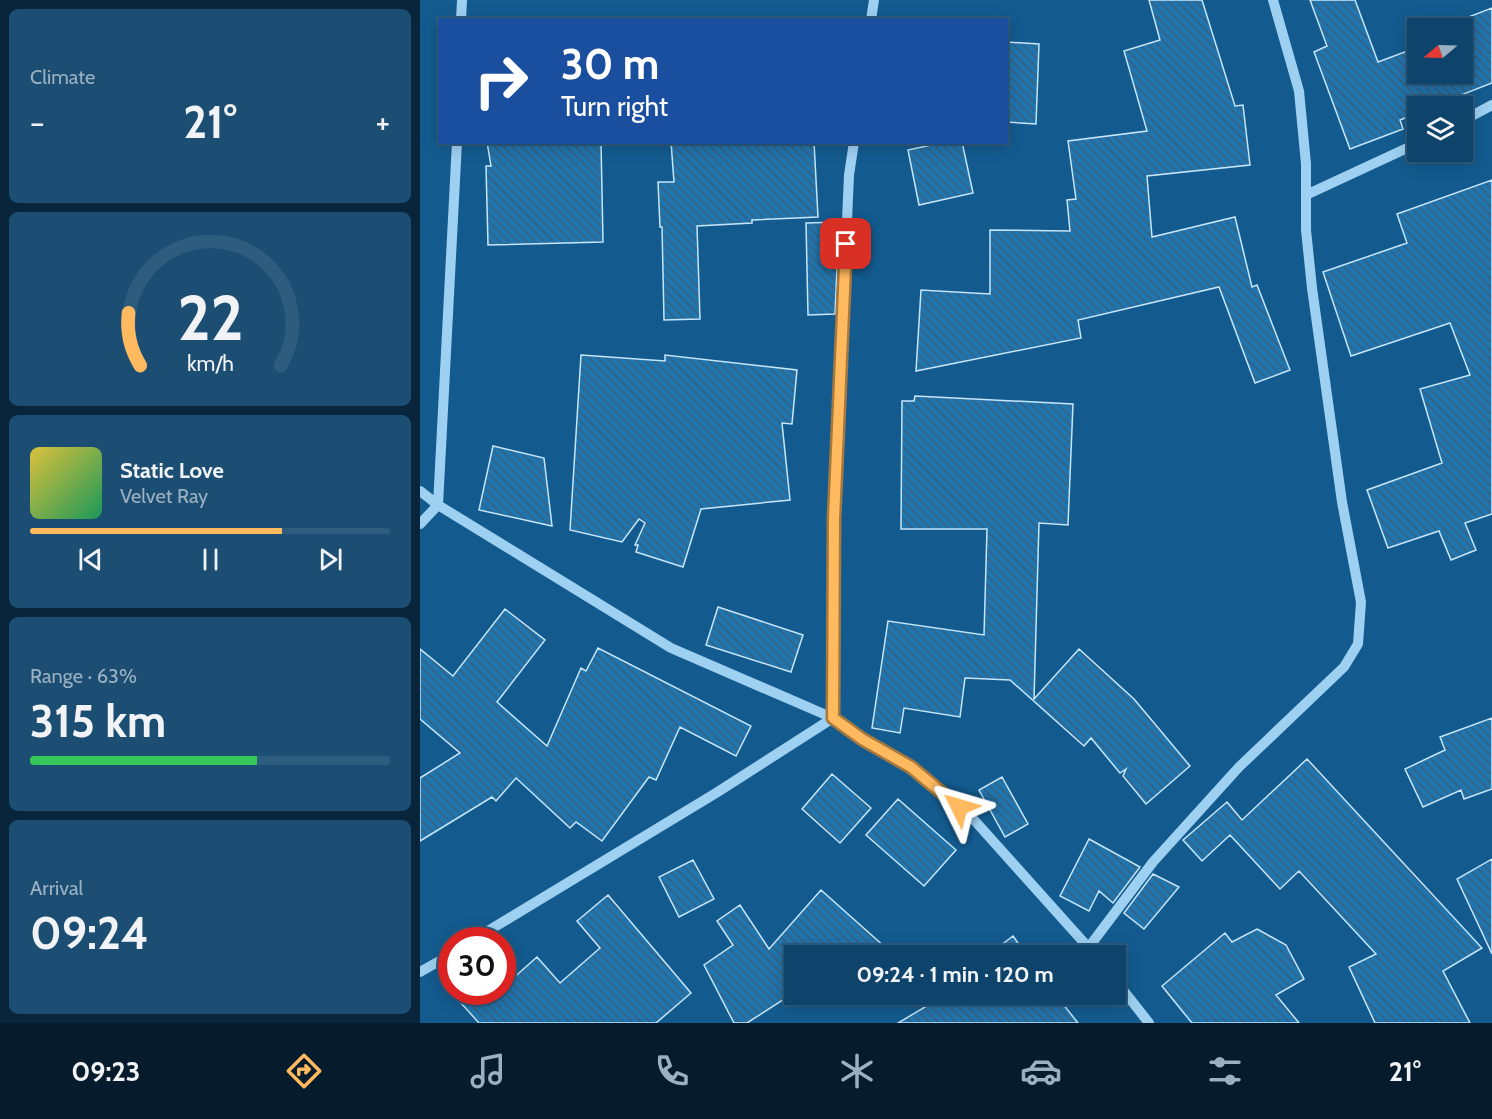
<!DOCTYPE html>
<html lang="en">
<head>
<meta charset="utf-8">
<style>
  body { margin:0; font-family:Cabin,sans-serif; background:#1c4e73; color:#f1f3f6; height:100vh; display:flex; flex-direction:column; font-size:22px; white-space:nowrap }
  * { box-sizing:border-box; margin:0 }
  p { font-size:20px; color:#9bb0c1 }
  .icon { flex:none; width:33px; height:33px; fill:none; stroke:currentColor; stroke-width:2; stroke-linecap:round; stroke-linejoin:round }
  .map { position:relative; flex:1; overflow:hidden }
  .sheet { display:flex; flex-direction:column; gap:9px; padding:9px; background:#08253b; width:420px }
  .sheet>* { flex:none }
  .top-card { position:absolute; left:18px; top:18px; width:570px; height:126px; border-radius:0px; box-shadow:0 3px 15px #0003,0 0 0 2px #2e5c7e; background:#1a4fa0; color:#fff; overflow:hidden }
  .needle { width:39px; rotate:251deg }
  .tools { position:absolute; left:987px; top:18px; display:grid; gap:12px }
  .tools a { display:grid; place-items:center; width:66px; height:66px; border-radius:0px; background:#0e446b; box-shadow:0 3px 15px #0003,0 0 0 2px #2e5c7e; font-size:30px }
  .speed { position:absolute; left:18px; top:927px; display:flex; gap:12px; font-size:30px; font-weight:700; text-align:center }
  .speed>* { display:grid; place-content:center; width:78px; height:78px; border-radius:50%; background:#0e446b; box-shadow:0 3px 15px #0003,0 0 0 2px #2e5c7e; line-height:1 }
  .speed .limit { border:9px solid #d22; background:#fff; color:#111 }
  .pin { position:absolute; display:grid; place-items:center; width:51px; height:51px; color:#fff; margin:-26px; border-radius:12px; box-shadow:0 3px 9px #0006 }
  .me { position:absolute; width:66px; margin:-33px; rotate:310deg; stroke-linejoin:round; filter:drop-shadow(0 0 4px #0008) }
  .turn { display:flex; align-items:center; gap:21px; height:126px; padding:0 24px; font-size:27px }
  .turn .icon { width:78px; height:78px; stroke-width:2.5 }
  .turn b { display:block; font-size:42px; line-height:51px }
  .big { font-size:45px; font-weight:700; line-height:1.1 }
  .sheet .tile { flex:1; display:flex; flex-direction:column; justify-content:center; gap:9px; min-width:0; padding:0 21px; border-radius:9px; background:#1c4e73 }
  .sheet .dial { align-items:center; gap:0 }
  .dial svg { height:156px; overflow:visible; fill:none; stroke:#2e5c7e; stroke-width:7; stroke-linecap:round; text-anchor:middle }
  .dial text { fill:#f1f3f6; stroke:none }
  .song { display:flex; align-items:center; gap:18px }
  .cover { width:72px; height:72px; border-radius:9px; background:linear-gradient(135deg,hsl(50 70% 55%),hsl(150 70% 35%)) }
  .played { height:6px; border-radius:3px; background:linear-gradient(90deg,#ffb95f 70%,#2e5c7e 70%) }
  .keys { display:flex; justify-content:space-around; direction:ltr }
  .heat { display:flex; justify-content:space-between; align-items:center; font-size:33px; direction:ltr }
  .charge { height:9px; border-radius:4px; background:linear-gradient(90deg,#34c759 63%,#2e5c7e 0) }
  .trip { position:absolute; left:364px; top:945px; width:342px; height:60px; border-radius:0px; background:#0e446b; box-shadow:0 3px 15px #0003,0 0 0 2px #2e5c7e; font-weight:700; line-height:60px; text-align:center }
  .tabs { display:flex; height:96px; justify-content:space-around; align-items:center; background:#061b2b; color:#9bb0c1 }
  .tabs .icon { width:42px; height:42px }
  .tabs .selected { color:#ffb95f }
  .tabs b { font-size:27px; color:#f1f3f6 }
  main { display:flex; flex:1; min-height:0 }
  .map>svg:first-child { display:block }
  .building { fill:url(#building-back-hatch); stroke:#c5e6fc; stroke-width:1.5 }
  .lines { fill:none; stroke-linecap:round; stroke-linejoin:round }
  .minor { stroke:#9ed0f1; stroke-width:10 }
  .route-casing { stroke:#a6783e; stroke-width:15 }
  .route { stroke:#ffb95f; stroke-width:10 }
</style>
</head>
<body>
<main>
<section class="sheet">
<div class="tile"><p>Climate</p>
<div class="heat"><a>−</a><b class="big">21°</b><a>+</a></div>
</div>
<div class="tile dial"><svg viewBox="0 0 100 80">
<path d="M14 69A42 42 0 1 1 86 69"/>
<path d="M14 69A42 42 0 0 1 8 42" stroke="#ffb95f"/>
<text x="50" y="56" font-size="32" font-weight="700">22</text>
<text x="50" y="72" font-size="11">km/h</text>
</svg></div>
<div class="tile">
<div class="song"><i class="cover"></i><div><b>Static Love</b><p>Velvet Ray</p></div></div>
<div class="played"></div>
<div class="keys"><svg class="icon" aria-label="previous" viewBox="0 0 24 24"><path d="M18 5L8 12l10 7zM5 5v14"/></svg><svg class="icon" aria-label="pause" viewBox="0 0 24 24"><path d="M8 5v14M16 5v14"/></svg><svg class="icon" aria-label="next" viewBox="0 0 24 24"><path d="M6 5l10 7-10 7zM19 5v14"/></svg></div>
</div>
<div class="tile"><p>Range · 63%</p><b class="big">315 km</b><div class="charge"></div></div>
<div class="tile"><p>Arrival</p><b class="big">09:24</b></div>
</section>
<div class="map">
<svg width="1072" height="1023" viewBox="0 0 1072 1023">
  <defs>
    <pattern id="building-back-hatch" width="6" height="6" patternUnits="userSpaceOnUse" patternTransform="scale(1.5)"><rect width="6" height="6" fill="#2175af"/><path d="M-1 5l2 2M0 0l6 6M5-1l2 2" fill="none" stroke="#36607e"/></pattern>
  </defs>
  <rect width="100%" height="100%" fill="#135b8f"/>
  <path class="building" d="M 729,0 L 782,0 L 815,106 L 823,105 L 830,165 L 727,176 L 732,237 L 815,217 L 832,287 L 837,285 L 870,370 L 835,383 L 799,287 L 658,320 L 661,338 L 496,371 L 501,290 L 570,294 L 570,230 L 650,231 L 647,200 L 656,199 L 648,141 L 727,131 L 704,51 L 740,40 Z
    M 890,0 L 935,0 L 958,62 L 998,47 L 998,74 L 1042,74 L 1042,28 L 1020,28 L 1072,8 L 1072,83 L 1013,106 L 998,106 L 998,113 L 980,120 L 983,129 L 930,149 L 894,52 L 907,46 Z
    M 586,42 L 619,44 L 616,124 L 586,122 Z
    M 67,142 L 181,142 L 183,242 L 68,245 L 66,166 L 71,166 Z
    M 251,142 L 394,142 L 398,217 L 332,220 L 332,223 L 277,226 L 280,319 L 244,320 L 242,227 L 240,227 L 238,182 L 254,182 Z
    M 525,142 L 542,142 L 553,193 L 499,205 L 488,150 Z
    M 1072,180 L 1072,514 L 1045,523 L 1056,550 L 1031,560 L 1019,531 L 968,548 L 947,490 L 1022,463 L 1000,389 L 1050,375 L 1030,323 L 931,356 L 903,272 L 987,243 L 977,214 Z
    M 419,222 L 415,314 L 388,315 L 386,223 Z
    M 161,355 L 245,361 L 245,355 L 377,370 L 372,424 L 362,423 L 370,500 L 281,509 L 263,567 L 216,552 L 218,545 L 215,545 L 225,523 L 219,519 L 202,542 L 150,530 Z
    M 495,396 L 653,404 L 648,525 L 619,523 L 614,699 L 659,649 L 714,699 L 770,766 L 726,804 L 703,776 L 706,769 L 700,773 L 671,738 L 664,746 L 590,680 L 545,678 L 540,717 L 484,708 L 480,733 L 452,728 L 468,621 L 564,635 L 567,529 L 481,529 L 482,401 L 494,401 Z
    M 73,446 L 124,458 L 132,526 L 59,510 Z
    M 298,607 L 383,635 L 371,672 L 286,645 Z
    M 85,609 L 125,640 L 77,702 L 127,746 L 161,668 L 166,671 L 178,648 L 331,726 L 316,756 L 260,727 L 236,780 L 229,777 L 182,841 L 156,822 L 150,828 L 96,778 L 76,801 L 72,797 L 0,841 L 0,778 L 40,753 L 0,719 L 0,649 L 33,676 Z
    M 1072,718 L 1072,789 L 1044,799 L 1041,790 L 1003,807 L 985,769 L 1025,750 L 1020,737 Z
    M 887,759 L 1062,948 L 1023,971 L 1050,1023 L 955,1023 L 929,967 L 956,954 L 879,871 L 860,889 L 810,835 L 782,861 L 763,840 L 807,802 L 822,820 Z
    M 412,774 L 451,808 L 420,843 L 382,809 Z
    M 582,777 L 608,824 L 585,837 L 559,790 Z
    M 478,799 L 536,850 L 504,886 L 446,835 Z
    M 669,839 L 720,867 L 693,903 L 679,891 L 669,911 L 640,896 Z
    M 1072,859 L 1072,954 L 1037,879 Z
    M 273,860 L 294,899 L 259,917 L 239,877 Z
    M 733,874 L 759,887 L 724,929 L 704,913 Z
    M 401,890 L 475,956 L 375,956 L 375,992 L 327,1023 L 314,1023 L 284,965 L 313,945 L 297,921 L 320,905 L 349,949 Z
    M 188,895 L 271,993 L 236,1023 L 59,1023 L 31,992 L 82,992 L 82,988 L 117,957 L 140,983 L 180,948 L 157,921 Z
    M 837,929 L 866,945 L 884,979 L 856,995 L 879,1023 L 772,1023 L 742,986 L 805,933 L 812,942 Z
    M 593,936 L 607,956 L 567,956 Z
    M 516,994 L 635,994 L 658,1023 L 478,1023 L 517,1000 L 514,996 Z"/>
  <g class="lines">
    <path class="minor" d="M 41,20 L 42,0
      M 451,20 L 454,0
      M 1042,121 L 1072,105
      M 886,195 L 998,143
      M 0,491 L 18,505 L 251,648 L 413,718 L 442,739 L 491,767 L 555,821 L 676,956
      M 0,524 L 18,505 L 37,142
      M 413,718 L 414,519 L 429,175 L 434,142
      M 53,940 L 296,793 L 413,718
      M 669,947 L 733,862 L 819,767 L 924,667 L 938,644 L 941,602 L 922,502 L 892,288 L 886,230 L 886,164 L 879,91 L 853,0
      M 0,972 L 32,954
      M 696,981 L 729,1023"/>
  </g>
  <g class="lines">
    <defs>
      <path id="route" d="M 426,244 L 414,519 L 413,718 L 442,739 L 491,767 L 539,807"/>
    </defs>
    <use href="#route" class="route-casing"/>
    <use href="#route" class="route"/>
  </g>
</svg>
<div class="tools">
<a><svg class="needle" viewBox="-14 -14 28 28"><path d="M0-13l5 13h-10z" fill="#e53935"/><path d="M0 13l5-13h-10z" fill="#9bb0c1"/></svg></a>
<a><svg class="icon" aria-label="layers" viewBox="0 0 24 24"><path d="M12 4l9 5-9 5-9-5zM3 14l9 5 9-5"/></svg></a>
</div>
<div class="speed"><div class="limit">30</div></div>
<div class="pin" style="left:426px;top:244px;background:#d93025"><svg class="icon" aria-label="arrive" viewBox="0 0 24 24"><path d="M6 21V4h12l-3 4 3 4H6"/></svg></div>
<svg class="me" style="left:539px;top:807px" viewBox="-20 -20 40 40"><path d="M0-17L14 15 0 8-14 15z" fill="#ffb95f" stroke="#fff" stroke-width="4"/></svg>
<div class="trip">09:24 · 1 min · 120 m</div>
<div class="top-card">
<div class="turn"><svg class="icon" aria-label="right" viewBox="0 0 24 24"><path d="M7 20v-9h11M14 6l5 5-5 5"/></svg><div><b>30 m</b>Turn right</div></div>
</div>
</div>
</main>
<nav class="tabs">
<b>09:23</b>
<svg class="icon selected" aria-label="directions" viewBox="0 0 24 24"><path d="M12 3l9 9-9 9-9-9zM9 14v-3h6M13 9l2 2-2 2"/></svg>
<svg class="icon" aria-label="music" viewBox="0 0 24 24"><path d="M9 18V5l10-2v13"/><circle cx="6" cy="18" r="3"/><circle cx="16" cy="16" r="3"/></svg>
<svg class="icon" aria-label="phone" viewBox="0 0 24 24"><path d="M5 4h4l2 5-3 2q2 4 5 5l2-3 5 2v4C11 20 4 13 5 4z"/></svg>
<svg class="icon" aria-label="climate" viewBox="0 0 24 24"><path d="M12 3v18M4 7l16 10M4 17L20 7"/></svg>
<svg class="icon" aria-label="car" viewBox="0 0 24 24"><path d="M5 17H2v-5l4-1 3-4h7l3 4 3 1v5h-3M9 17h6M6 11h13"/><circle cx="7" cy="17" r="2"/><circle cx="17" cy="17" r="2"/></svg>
<svg class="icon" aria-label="filters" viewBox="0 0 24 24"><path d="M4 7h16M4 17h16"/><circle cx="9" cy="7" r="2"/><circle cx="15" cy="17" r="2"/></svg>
<b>21°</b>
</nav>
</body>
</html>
